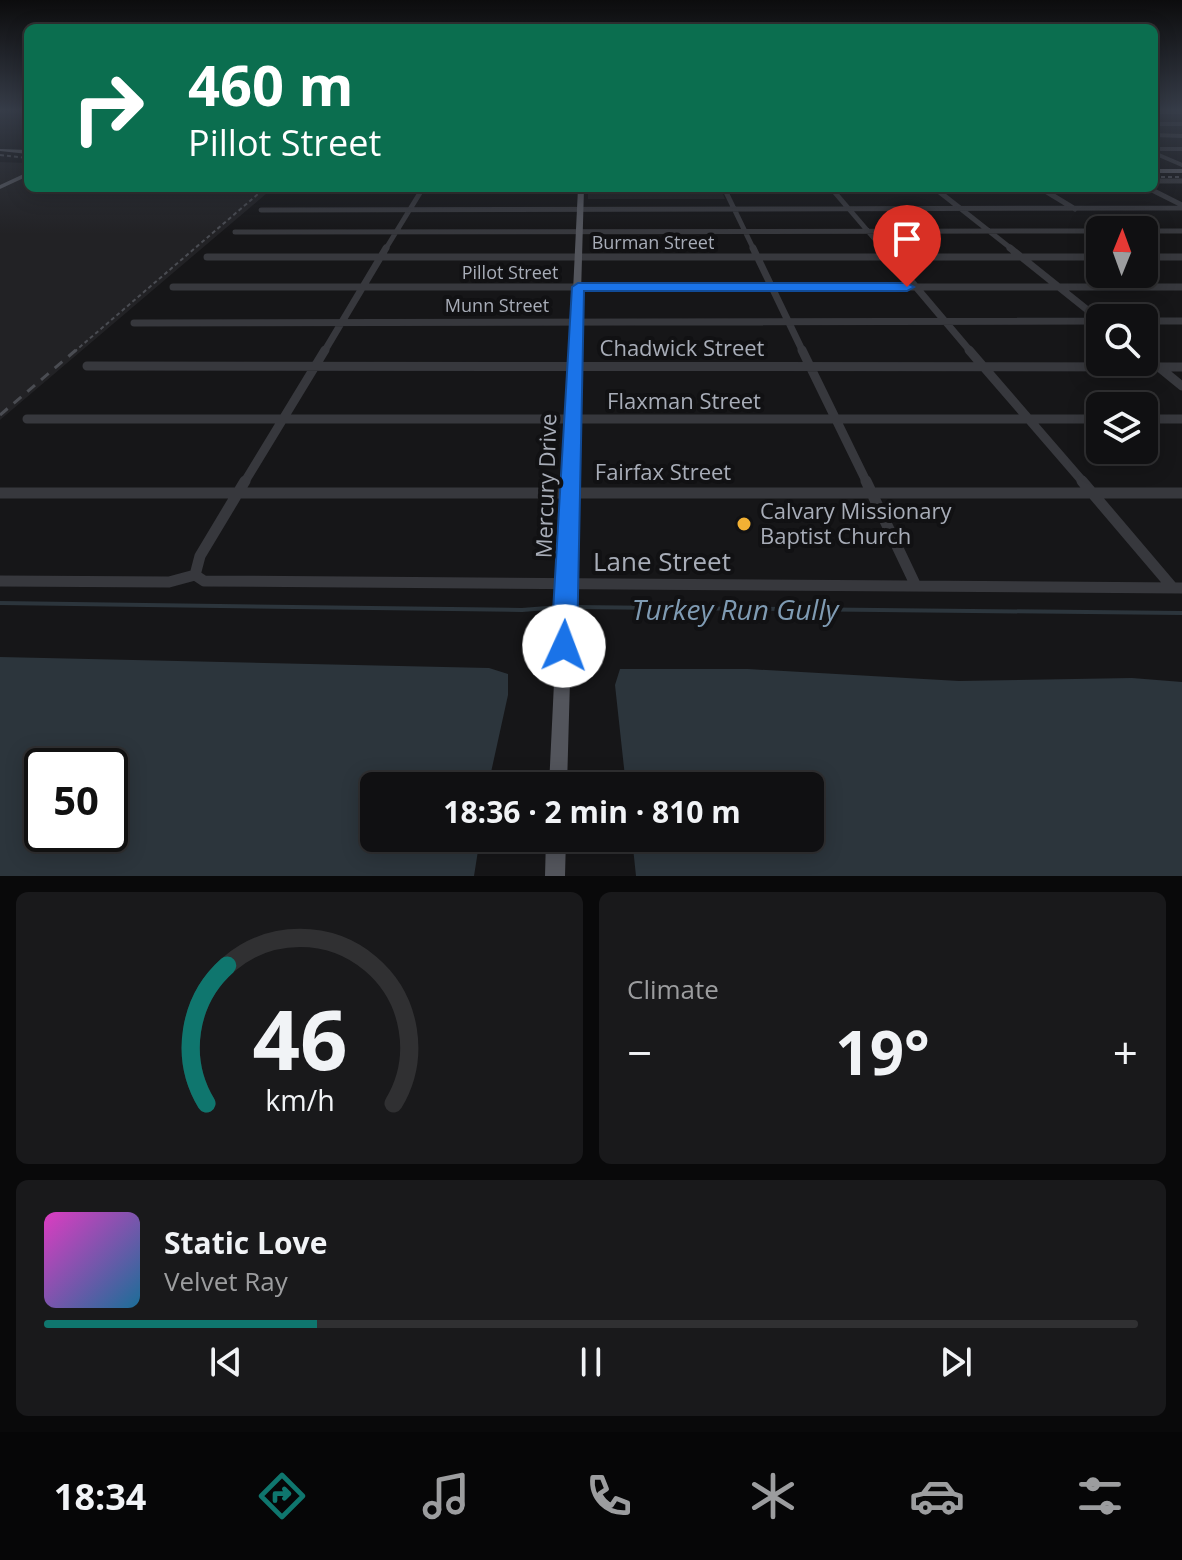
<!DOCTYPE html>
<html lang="en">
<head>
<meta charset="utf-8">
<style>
  body { margin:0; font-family:"Open Sans",sans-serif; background:#19191b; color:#f1f3f6; height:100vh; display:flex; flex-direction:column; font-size:30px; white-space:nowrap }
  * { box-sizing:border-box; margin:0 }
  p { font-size:26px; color:#9c9d9f }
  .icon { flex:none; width:44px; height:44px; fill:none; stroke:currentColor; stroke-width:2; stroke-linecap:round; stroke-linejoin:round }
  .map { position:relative; height:876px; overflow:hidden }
  .details { display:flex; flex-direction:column; gap:16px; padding:16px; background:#09090a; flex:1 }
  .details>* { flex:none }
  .hud { position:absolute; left:24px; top:24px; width:1134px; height:168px; border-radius:12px; box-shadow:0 4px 20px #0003,0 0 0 2px #303032; background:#0b6e4f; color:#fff; overflow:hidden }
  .needle { width:52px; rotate:1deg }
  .buttons { position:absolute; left:1086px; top:216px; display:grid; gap:16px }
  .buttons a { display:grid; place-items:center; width:72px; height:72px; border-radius:12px; background:#101012; box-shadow:0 4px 20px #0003,0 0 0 2px #303032; font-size:40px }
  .speed { position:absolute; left:24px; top:748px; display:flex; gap:16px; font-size:40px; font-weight:700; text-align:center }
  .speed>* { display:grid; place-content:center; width:104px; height:104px; border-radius:50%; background:#101012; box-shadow:0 4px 20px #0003,0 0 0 2px #303032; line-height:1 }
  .speed .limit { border:4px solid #111; border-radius:12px; background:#fff; color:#111 }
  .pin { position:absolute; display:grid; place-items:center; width:68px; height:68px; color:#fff; margin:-82px -34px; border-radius:50% 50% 50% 0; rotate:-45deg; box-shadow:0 0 8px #0007 }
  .pin .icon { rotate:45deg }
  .me { position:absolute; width:88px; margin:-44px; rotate:2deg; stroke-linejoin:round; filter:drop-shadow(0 0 6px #0008) }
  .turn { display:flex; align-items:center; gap:28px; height:168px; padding:0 32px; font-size:36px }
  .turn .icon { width:104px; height:104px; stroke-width:2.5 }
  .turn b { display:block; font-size:56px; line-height:68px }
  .big { font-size:60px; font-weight:700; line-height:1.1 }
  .details .widget { flex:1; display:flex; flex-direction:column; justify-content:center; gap:12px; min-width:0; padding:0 28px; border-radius:12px; background:#19191b }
  .details .dial { align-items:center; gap:0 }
  .dial svg { height:208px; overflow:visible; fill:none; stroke:#303032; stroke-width:7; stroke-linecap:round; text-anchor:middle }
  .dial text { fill:#f1f3f6; stroke:none }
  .song { display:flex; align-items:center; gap:24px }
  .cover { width:96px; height:96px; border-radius:12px; background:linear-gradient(135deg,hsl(310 70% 55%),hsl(200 70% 35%)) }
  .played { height:8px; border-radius:4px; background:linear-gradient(90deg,#0f766e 25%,#303032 25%) }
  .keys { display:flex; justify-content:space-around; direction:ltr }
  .heat { display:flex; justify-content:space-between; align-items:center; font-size:44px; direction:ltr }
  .details .tiles { flex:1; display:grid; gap:16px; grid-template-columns:1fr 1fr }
  .widget:last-child { grid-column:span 2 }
  .trip { position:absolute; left:360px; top:772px; width:464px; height:80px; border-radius:12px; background:#101012; box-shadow:0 4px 20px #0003,0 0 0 2px #303032; font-weight:700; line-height:80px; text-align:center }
  .dock { display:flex; height:128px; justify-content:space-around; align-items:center; background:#060607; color:#9c9d9f }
  .dock .icon { width:56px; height:56px }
  .dock .selected { color:#0f766e }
  .dock b { font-size:36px; color:#f1f3f6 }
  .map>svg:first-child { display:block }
  .built { fill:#222225 }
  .water { fill:#2c353c; fill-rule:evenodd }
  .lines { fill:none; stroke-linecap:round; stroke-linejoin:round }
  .stream { stroke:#2c353c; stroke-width:4 }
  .minor-far4 { stroke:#37383d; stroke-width:4 }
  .minor-far3 { stroke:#37383d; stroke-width:5 }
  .minor-far2 { stroke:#37383d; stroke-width:7 }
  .minor-far1 { stroke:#37383d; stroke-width:9 }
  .minor { stroke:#37383d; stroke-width:11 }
  .major { fill:#53555c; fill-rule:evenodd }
  .rail-far1 { stroke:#4a4c52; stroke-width:2; stroke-dasharray:4 3; stroke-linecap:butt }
  .rail { stroke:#4a4c52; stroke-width:3; stroke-dasharray:10 8; stroke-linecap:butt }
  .route { fill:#1a73e8; stroke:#114b97; stroke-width:2 }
  .poi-dot { fill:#f2b134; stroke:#111113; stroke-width:3 }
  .labels { text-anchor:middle; stroke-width:8; stroke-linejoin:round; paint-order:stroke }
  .far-street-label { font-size:18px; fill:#a8adb8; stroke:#111113 }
  .street-label { font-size:22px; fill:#a8adb8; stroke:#111113 }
  .poi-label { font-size:22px; fill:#a8adb8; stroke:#111113; text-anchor:start }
  .near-street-label { font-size:26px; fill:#a8adb8; stroke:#111113 }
  .near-water-label { font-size:28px; font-style:italic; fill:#7f9bb3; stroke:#111113 }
</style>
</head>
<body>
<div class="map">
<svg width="1182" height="876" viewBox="0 0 1182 876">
  <rect width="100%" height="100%" fill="#161618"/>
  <path class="built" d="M 0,162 L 28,163 L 28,188 L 273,188 L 0,420 Z
    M 588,192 L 722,192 L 725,199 L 588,199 Z"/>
  <path class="water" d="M 0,657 L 489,668 L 508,674 L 508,695 L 488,786 L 374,786 L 374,838 L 480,838 L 474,876 L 0,876 ZM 42,766 L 110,766 L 110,834 L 42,834 Z
    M 620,669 L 748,669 L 959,681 L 1132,678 L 1182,682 L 1182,876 L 636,876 L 632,838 L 810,838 L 810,786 L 626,786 L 615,685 Z"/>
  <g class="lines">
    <path class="stream" d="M 0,603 L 522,610 L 560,607
      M 572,607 L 1182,613"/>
    <path class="minor-far4" d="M 1154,112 L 1182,112
      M 1154,124 L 1182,124
      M 1154,135 L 1182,136
      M 1154,149 L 1182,149
      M 1154,153 L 1182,165"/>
    <path class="minor-far3" d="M 1154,181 L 1182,181
      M 724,188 L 754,250
      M 831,188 L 884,250
      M 1148,188 L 1182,205
      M 937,190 L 1013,250
      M 281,191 L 1150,189
      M 1047,192 L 1075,209
      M 261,210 L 1182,208
      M 1144,231 L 1182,231
      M 235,232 L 1100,231
      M 385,250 L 423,188"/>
    <path class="minor-far2" d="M 753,248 L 803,352
      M 883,248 L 971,352
      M 1010,248 L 1100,320
      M 207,257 L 1100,257
      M 1144,257 L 1182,257
      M 173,287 L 1182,287
      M 1144,321 L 1182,321
      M 134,323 L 1100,321
      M 324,352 L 386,248"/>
    <path class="minor-far1" d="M 802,350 L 867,483
      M 969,350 L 1084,483
      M 1144,355 L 1182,386
      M 87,366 L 1182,367
      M 27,419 L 1100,419
      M 1144,419 L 1182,419
      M 244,483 L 325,350"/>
    <path class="minor" d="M 866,481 L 916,586
      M 1082,481 L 1173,588
      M 0,493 L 1182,493
      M 195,575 L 200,556 L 245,481
      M 0,581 L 169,582 L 195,575 L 204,581 L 1182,588"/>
    <path class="major" d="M 0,149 L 28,150 L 28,154 L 0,151 Z
      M 1154,169 L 1182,169 L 1182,173 L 1154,173 Z
      M 28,172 L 28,176 L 0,189 L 0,185 Z
      M 578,188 L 584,188 L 567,786 L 549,786 Z
      M 546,838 L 566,838 L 565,876 L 545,876 Z"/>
    <path class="rail-far1" d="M 0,155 L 28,158
      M 1154,177 L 1182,177
      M 74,352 L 265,188"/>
    <path class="rail" d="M 0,415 L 76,350"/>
  </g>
  <linearGradient id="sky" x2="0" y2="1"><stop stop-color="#0c0c0d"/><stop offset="0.47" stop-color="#363c48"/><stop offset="1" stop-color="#363c48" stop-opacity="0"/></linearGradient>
  <rect width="1182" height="234" fill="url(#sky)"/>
  <path class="route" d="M 578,283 L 907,283 L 914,287 L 907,291 L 584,291 L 577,646 L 573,654 L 564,657 L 555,654 L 551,646 L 572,287 Z"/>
  <circle class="poi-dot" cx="744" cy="524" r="8"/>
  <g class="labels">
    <g class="far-street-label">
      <text x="653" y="249">Burman Street</text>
      <text x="510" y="279">Pillot Street</text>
      <text x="497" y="312">Munn Street</text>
    </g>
    <g class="street-label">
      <text x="682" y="356">Chadwick Street</text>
      <text x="684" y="409">Flaxman Street</text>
      <text x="663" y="480">Fairfax Street</text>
      <text transform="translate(546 486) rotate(-88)" y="8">Mercury Drive</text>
    </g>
    <g class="poi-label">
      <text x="760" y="519">Calvary Missionary<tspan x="760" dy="25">Baptist Church</tspan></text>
    </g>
    <g class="near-street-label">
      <text x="662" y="571">Lane Street</text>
    </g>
    <g class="near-water-label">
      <text x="735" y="620">Turkey Run Gully</text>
    </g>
  </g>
</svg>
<div class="buttons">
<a><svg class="needle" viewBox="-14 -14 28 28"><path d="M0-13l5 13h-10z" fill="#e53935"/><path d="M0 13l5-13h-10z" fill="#9c9d9f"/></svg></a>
<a><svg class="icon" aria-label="search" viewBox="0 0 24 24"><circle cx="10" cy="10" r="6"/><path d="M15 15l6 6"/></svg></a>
<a><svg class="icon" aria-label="layers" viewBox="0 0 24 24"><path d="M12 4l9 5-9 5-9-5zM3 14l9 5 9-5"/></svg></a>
</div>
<div class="speed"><div class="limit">50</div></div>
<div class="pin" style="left:907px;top:287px;background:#d93025"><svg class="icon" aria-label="arrive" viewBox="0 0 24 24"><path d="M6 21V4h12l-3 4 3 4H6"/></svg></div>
<svg class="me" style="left:564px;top:646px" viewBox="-20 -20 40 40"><circle r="19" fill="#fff"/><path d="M0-13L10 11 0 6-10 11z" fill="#1a73e8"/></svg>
<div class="trip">18:36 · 2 min · 810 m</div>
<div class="hud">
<div class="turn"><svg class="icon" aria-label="right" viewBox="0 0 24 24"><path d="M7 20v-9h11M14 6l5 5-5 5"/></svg><div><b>460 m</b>Pillot Street</div></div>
</div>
</div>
<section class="details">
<div class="tiles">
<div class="widget dial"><svg viewBox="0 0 100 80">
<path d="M14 69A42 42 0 1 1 86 69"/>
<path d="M14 69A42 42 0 0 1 22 16" stroke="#0f766e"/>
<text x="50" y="56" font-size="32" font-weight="700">46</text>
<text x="50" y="72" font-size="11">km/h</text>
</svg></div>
<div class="widget"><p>Climate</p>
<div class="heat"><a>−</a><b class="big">19°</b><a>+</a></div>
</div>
<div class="widget">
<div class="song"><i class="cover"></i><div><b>Static Love</b><p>Velvet Ray</p></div></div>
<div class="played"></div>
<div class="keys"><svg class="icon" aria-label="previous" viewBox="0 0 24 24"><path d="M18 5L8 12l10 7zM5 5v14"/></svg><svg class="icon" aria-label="pause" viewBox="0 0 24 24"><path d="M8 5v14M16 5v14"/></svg><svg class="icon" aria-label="next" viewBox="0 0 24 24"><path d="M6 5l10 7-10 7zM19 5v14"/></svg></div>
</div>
</div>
</section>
<nav class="dock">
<b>18:34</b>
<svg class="icon selected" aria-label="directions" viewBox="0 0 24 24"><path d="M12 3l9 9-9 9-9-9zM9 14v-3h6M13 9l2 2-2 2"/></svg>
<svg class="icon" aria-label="music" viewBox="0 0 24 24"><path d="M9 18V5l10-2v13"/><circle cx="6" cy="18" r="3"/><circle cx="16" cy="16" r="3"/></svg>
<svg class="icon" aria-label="phone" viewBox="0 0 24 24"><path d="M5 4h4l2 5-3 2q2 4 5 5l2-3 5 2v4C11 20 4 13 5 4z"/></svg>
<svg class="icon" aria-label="climate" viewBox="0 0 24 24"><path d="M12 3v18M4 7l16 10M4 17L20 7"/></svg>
<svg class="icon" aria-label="car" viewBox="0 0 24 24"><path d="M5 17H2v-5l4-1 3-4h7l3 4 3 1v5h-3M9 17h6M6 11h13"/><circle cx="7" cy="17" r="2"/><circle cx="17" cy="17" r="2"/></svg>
<svg class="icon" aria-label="filters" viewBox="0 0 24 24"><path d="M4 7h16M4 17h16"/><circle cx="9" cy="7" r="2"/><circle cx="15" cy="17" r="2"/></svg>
</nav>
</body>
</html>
